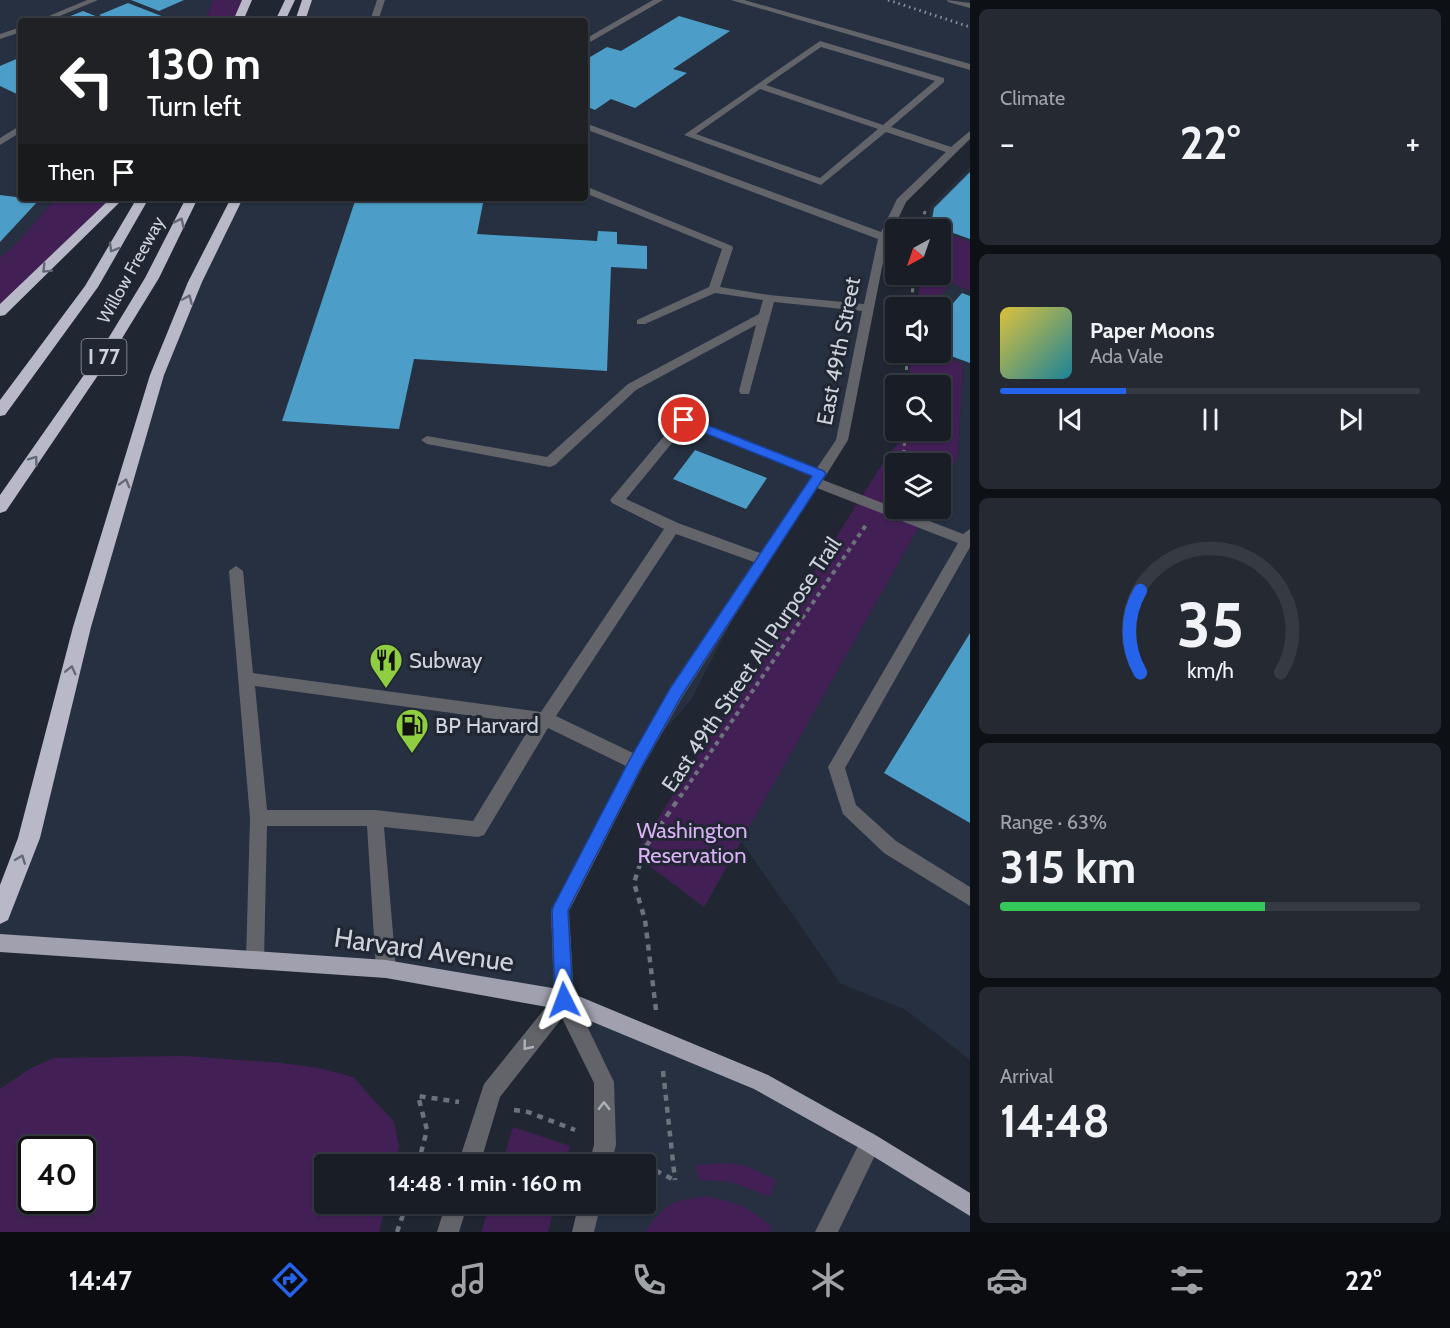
<!DOCTYPE html>
<html lang="en">
<head>
<meta charset="utf-8">
<style>
  body { margin:0; font-family:Cabin,sans-serif; background:#252a32; color:#f1f3f6; height:100vh; display:flex; flex-direction:column; font-size:22px; white-space:nowrap }
  * { box-sizing:border-box; margin:0 }
  p { font-size:20px; color:#9fa2a7 }
  .icon { flex:none; width:33px; height:33px; fill:none; stroke:currentColor; stroke-width:2; stroke-linecap:round; stroke-linejoin:round }
  .map { position:relative; flex:1; overflow:hidden }
  .details { display:flex; flex-direction:column; gap:9px; padding:9px; background:#0d1015; width:480px }
  .details>* { flex:none }
  .hud { position:absolute; left:18px; top:18px; width:570px; height:183px; border-radius:6px; box-shadow:0 2px 4px #0004,0 0 0 2px #363b43; background:#202124; color:#fff; overflow:hidden }
  .needle { width:39px; rotate:220deg }
  .controls { position:absolute; left:885px; top:219px; display:grid; gap:12px }
  .controls a { display:grid; place-items:center; width:66px; height:66px; border-radius:6px; background:#181d26; box-shadow:0 2px 4px #0004,0 0 0 2px #363b43; font-size:30px }
  .speed { position:absolute; left:18px; top:1136px; display:flex; gap:12px; font-size:30px; font-weight:700; text-align:center }
  .speed>* { display:grid; place-content:center; width:78px; height:78px; border-radius:50%; background:#181d26; box-shadow:0 2px 4px #0004,0 0 0 2px #363b43; line-height:1 }
  .speed .limit { border:3px solid #111; border-radius:9px; background:#fff; color:#111 }
  .pin { position:absolute; display:grid; place-items:center; width:51px; height:51px; color:#fff; margin:-26px; border:3px solid #fff; border-radius:50%; box-shadow:0 2px 6px #0007 }
  .me { position:absolute; width:66px; margin:-33px; rotate:357deg; stroke-linejoin:round; filter:drop-shadow(0 0 4px #0008) }
  .turn { display:flex; align-items:center; gap:21px; height:126px; padding:0 30px; font-size:27px }
  .turn .icon { width:78px; height:78px; stroke-width:2.5 }
  .turn b { display:block; font-size:42px; line-height:51px }
  .then { display:flex; align-items:center; height:57px; padding:0 30px; background:#0003; gap:12px; font-size:22px }
  .big { font-size:45px; font-weight:700; line-height:1.1 }
  .details .card { flex:1; display:flex; flex-direction:column; justify-content:center; gap:9px; min-width:0; padding:0 21px; border-radius:9px; background:#252a32 }
  .details .dial { align-items:center; gap:0 }
  .dial svg { height:156px; overflow:visible; fill:none; stroke:#363b43; stroke-width:7; stroke-linecap:round; text-anchor:middle }
  .dial text { fill:#f1f3f6; stroke:none }
  .song { display:flex; align-items:center; gap:18px }
  .cover { width:72px; height:72px; border-radius:9px; background:linear-gradient(135deg,hsl(50 70% 55%),hsl(190 70% 35%)) }
  .played { height:6px; border-radius:3px; background:linear-gradient(90deg,#2563eb 30%,#363b43 30%) }
  .keys { display:flex; justify-content:space-around; direction:ltr }
  .heat { display:flex; justify-content:space-between; align-items:center; font-size:33px; direction:ltr }
  .charge { height:9px; border-radius:4px; background:linear-gradient(90deg,#34c759 63%,#363b43 0) }
  .trip { position:absolute; left:314px; top:1154px; width:342px; height:60px; border-radius:6px; background:#181d26; box-shadow:0 2px 4px #0004,0 0 0 2px #363b43; font-weight:700; line-height:60px; text-align:center }
  .dock { display:flex; height:96px; justify-content:space-around; align-items:center; background:#0a0c0f; color:#9fa2a7 }
  .dock .icon { width:42px; height:42px }
  .dock .current { color:#2563eb }
  .dock b { font-size:27px; color:#f1f3f6 }
  main { display:flex; flex:1; min-height:0 }
  .map>svg:first-child { display:block }
  .built { fill:#263040 }
  .green { fill:#422056; fill-rule:evenodd }
  .building { fill:#4c9dc7 }
  .lines { fill:none; stroke-linecap:round; stroke-linejoin:round }
  .path-far2 { stroke:#6d737c; stroke-width:3; stroke-dasharray:4 4; stroke-linecap:butt }
  .path-far1 { stroke:#6d737c; stroke-width:4; stroke-dasharray:4.5 4.5; stroke-linecap:butt }
  .path { stroke:#6d737c; stroke-width:4.5; stroke-dasharray:6 6; stroke-linecap:butt }
  .minor { fill:#63646a; fill-rule:evenodd }
  .major { fill:#a0a0ae; fill-rule:evenodd }
  .highway { fill:#b8b8c9; fill-rule:evenodd }
  .rail { stroke:#8c919b; stroke-width:3; stroke-dasharray:1.5 4; stroke-linecap:butt }
  .oneway { stroke:#646876 }
  .oneway2 { stroke:#aeb2b9 }
  .route { fill:#2563eb; stroke:#184099; stroke-width:1.5 }
  .labels { text-anchor:middle; stroke-width:6; stroke-linejoin:round; paint-order:stroke }
  .far-street-label { font-size:18px; fill:#ced3db; stroke:#202732 }
  .shield { fill:#202732; stroke:#9a9fa8; stroke-width:1.5 }
  .shield-label { font-size:21px; font-weight:bold; fill:#ced3db }
  .street-label { font-size:22px; fill:#ced3db; stroke:#202732 }
  .poi-label { font-size:22px; fill:#ced3db; stroke:#202732; text-anchor:start }
  .park-label { font-size:22px; fill:#dab1f6; stroke:#202732 }
  .near-street-label { font-size:27px; fill:#ced3db; stroke:#202732 }
</style>
</head>
<body>
<main>
<div class="map">
<svg width="970" height="1232" viewBox="0 0 970 1232">
  <rect width="100%" height="100%" fill="#202732"/>
  <path class="built" d="M 0,0 L 213,0 L 205,21 L 21,21 L 21,198 L 56,198 L 19,241 L 0,258 Z
    M 307,0 L 970,0 L 970,134 L 901,201 L 884,237 L 842,440 L 763,560 L 691,700 L 636,763 L 567,896 L 564,1000 L 660,1039 L 970,1205 L 970,1232 L 583,1232 L 590,1203 L 645,1203 L 645,1164 L 600,1164 L 604,1082 L 564,1000 L 455,980 L 0,943 L 0,913 L 157,375 L 237,198 L 585,198 L 585,21 L 300,21 Z
    M 970,167 L 970,242 L 927,226 L 931,206 Z
    M 952,283 L 970,291 L 970,1060 L 906,1010 L 841,984 L 741,841 L 929,509 L 940,508 L 941,488 L 958,457 L 963,364 L 936,353 L 940,352 L 940,308 L 930,307 Z"/>
  <path class="green" d="M 213,0 L 247,0 L 238,21 L 205,21 Z
    M 56,198 L 118,198 L 0,312 L 0,258 L 19,241 Z
    M 941,231 L 970,242 L 970,291 L 952,283 L 930,307 L 917,307 L 921,275 L 940,274 Z
    M 912,353 L 936,353 L 963,364 L 958,457 L 941,488 L 940,464 L 896,464 L 896,508 L 929,509 L 704,907 L 635,855 L 885,460 L 901,440 L 902,431 L 940,430 L 940,386 L 908,385 Z
    M 184,1056 L 281,1063 L 319,1068 L 353,1077 L 394,1122 L 399,1146 L 395,1164 L 324,1164 L 324,1203 L 386,1203 L 379,1232 L 0,1232 L 0,1089 L 31,1068 L 54,1058 ZM 32,1149 L 82,1149 L 82,1200 L 32,1200 Z
    M 513,1127 L 570,1146 L 566,1164 L 502,1164 Z
    M 728,1163 L 747,1166 L 776,1180 L 770,1197 L 732,1182 L 699,1180 L 695,1165 Z
    M 708,1196 L 743,1206 L 772,1226 L 770,1232 L 645,1232 C 668,1201 670,1201 708,1196 Z
    M 490,1203 L 556,1203 L 548,1232 L 481,1232 Z"/>
  <path class="building" d="M 131,0 L 184,0 L 159,11 Z
    M 128,3 L 164,17 L 155,21 L 113,21 L 99,15 Z
    M 83,11 L 108,21 L 58,21 Z
    M 679,16 L 730,31 L 673,69 L 687,73 L 635,108 L 611,99 L 595,110 L 585,106 L 585,60 L 607,47 L 621,51 Z
    M 21,57 L 21,96 L 0,86 L 0,66 Z
    M 970,172 L 970,239 L 931,225 L 934,208 Z
    M 0,195 L 39,200 L 0,242 Z
    M 356,198 L 484,198 L 477,234 L 597,241 L 598,231 L 617,232 L 617,244 L 647,246 L 647,269 L 611,267 L 607,371 L 414,359 L 399,429 L 282,421 Z
    M 962,293 L 970,296 L 970,363 L 940,352 L 940,318 Z
    M 695,450 L 767,478 L 746,509 L 673,479 Z
    M 970,633 L 970,823 L 884,773 Z"/>
  <g class="lines">
    <path class="path-far2" d="M 921,230 L 925,211
      M 910,308 L 915,274
      M 906,386 L 907,352
      M 900,461 L 904,452 L 905,430"/>
    <path class="path-far1" d="M 899,464 L 901,459
      M 890,486 L 896,473
      M 680,797 L 866,525"/>
    <path class="path" d="M 656,1010 L 645,920 L 634,883 L 645,848 L 681,795
      M 663,1071 L 675,1180
      M 514,1110 L 528,1112 L 575,1130
      M 630,1158 L 642,1164
      M 418,1164 L 427,1130 L 418,1096 L 459,1102
      M 645,1165 L 674,1180
      M 397,1232 L 407,1203"/>
    <path class="minor" d="M 87,0 L 98,0 L 48,21 L 37,21 Z
      M 377,0 L 385,0 L 378,21 L 370,21 Z
      M 653,0 L 663,0 L 585,45 L 585,39 Z
      M 731,0 L 744,0 L 970,64 L 970,70 Z
      M 947,0 L 970,3 L 970,8 L 948,2 Z
      M 21,27 L 21,32 L 0,39 L 0,34 Z
      M 820,41 L 944,78 L 944,82 L 891,127 L 951,147 L 970,131 L 970,139 L 906,202 L 887,242 L 848,440 L 823,480 L 963,534 L 970,529 L 970,547 L 845,768 L 856,805 L 896,841 L 970,887 L 970,906 L 884,853 L 843,814 L 828,767 L 958,543 L 817,488 L 683,696 L 642,768 L 569,911 L 574,999 L 614,1082 L 616,1145 L 611,1164 L 589,1164 L 594,1145 L 594,1083 L 562,1018 L 500,1097 L 480,1164 L 458,1164 L 484,1084 L 554,997 L 551,910 L 626,766 L 548,728 L 484,835 L 478,837 L 384,827 L 396,969 L 393,976 L 386,978 L 379,976 L 376,969 L 367,826 L 267,826 L 264,960 L 262,967 L 255,969 L 248,967 L 246,960 L 250,818 L 229,571 L 236,566 L 243,571 L 253,673 L 541,712 L 664,529 L 612,503 L 610,500 L 680,417 L 688,417 L 817,468 L 836,440 L 862,311 L 774,302 L 749,394 L 741,394 L 739,391 L 756,325 L 636,390 L 555,465 L 550,467 L 427,444 L 421,440 L 427,436 L 547,457 L 628,384 L 759,314 L 763,300 L 715,293 L 645,324 L 637,324 L 637,320 L 709,287 L 722,249 L 585,193 L 585,186 L 732,246 L 733,248 L 720,287 L 769,295 L 864,304 L 878,239 L 585,129 L 585,123 L 881,232 L 897,199 L 946,152 L 886,132 L 821,185 L 684,135 ZM 821,47 L 935,81 L 883,125 L 766,85 ZM 760,89 L 878,129 L 820,178 L 696,134 ZM 686,426 L 812,476 L 760,553 L 678,523 L 626,499 ZM 676,534 L 754,562 L 671,686 L 633,753 L 556,716 ZM 255,686 L 532,724 L 473,821 L 375,810 L 267,810 Z
      M 21,125 L 21,132 L 0,145 L 0,138 Z
      M 870,1132 L 877,1136 L 881,1143 L 838,1232 L 815,1232 L 863,1136 Z
      M 446,1203 L 468,1203 L 459,1232 L 437,1232 Z
      M 579,1203 L 601,1203 L 594,1232 L 572,1232 Z"/>
    <path class="major" d="M 0,934 L 386,960 L 564,990 L 768,1075 L 877,1136 L 970,1193 L 970,1216 L 863,1150 L 754,1089 L 564,1010 L 386,978 L 0,952 Z"/>
    <path class="highway" d="M 242,0 L 252,0 L 243,21 L 233,21 Z
      M 285,0 L 295,0 L 285,21 L 275,21 Z
      M 302,0 L 312,0 L 305,21 L 295,21 Z
      M 111,198 L 124,198 L 5,315 L 0,316 L 0,304 Z
      M 137,198 L 149,198 L 98,287 L 5,415 L 0,416 L 0,400 L 85,286 Z
      M 186,198 L 198,198 L 159,278 L 113,353 L 6,511 L 0,513 L 0,495 L 100,352 L 145,278 Z
      M 231,198 L 243,198 L 202,282 L 164,375 L 91,627 L 40,838 L 8,920 L 0,924 L 0,885 L 18,838 L 73,627 L 150,375 L 188,282 Z"/>
    <path class="rail" d="M 888,0 L 970,27"/>
  </g>
  <defs><path id="oneway-chevron" d="M-2-3.5L2.5 0L-2 3.5" fill="none" stroke-width="1.6" stroke-linecap="round" stroke-linejoin="round" transform="scale(1.5)"/></defs>
  <g class="oneway">
    <use href="#oneway-chevron" transform="translate(180 222) rotate(-64)"/>
    <use href="#oneway-chevron" transform="translate(113 248) rotate(120)"/>
    <use href="#oneway-chevron" transform="translate(46 269) rotate(135)"/>
    <use href="#oneway-chevron" transform="translate(188 299) rotate(-67)"/>
    <use href="#oneway-chevron" transform="translate(34 460) rotate(-54)"/>
    <use href="#oneway-chevron" transform="translate(125 483) rotate(-74)"/>
    <use href="#oneway-chevron" transform="translate(71 670) rotate(-76)"/>
    <use href="#oneway-chevron" transform="translate(21 859) rotate(-69)"/>
  </g>
  <g class="oneway2">
    <use href="#oneway-chevron" transform="translate(527 1046) rotate(129)"/>
    <use href="#oneway-chevron" transform="translate(604 1106) rotate(-91)"/>
  </g>
  <path class="route" d="M 684,416 L 824,471 L 826,474 L 682,695 L 641,768 L 572,902 L 568,911 L 573,1000 L 570,1007 L 564,1009 L 558,1007 L 555,1000 L 552,910 L 554,905 L 630,759 L 671,687 L 812,476 L 680,423 L 680,418 Z"/>
  <defs>
    <symbol id="restaurant-pin" viewBox="-11 -11 22 30"><path d="M0 17L-7.5 6A9.5 9.5 0 1 1 7.5 6Z" fill="#8fcd41" stroke="#202732"/><path d="M-5-6h1v4h1v-4h1v4h1v-4h1v5L-1.5 .5V6h-2V.5L-5-1ZM5-6V6H3V1.5H1.5Q1.5-4 5-6Z" fill="#111"/></symbol>
    <symbol id="fuel-pin" viewBox="-11 -11 22 30"><path d="M0 17L-7.5 6A9.5 9.5 0 1 1 7.5 6Z" fill="#8fcd41" stroke="#202732"/><path d="M-5.5-6h7V0h2V4h1.3V-2.5L3-4.5l.8-.8L6-3V5H2.5V1h-1V6h-7ZM-4.2-4.7v3.2H.2V-4.7Z" fill="#111"/></symbol>
  </defs>
  <g fill-rule="evenodd">
    <use href="#restaurant-pin" x="367" y="641" width="38" height="52"/>
    <use href="#fuel-pin" x="393" y="706" width="38" height="52"/>
  </g>
  <g class="labels">
    <g class="far-street-label">
      <text transform="translate(131 270) rotate(-61)" y="6">Willow Freeway</text>
    </g>
    <rect class="shield" x="81.5" y="339" width="45" height="36" rx="4.5"/>
    <g class="shield-label">
      <text x="104" y="364">I 77</text>
    </g>
    <g class="street-label">
      <text transform="translate(838 351) rotate(-79)" y="8">East 49th Street</text>
      <text transform="translate(751 664) rotate(-56)" y="8">East 49th Street All Purpose Trail</text>
    </g>
    <g class="poi-label">
      <text x="409" y="668">Subway</text>
      <text x="435" y="733">BP Harvard</text>
    </g>
    <g class="park-label">
      <text x="692" y="838">Washington<tspan x="692" dy="25">Reservation</tspan></text>
    </g>
    <g class="near-street-label">
      <text transform="translate(424 950) rotate(8)" y="9">Harvard Avenue</text>
    </g>
  </g>
</svg>
<div class="controls">
<a><svg class="needle" viewBox="-14 -14 28 28"><path d="M0-13l5 13h-10z" fill="#e53935"/><path d="M0 13l5-13h-10z" fill="#9fa2a7"/></svg></a>
<a><svg class="icon" aria-label="sound" viewBox="0 0 24 24"><path d="M4 9h4l5-4v14l-5-4H4zM17 9q2 3 0 6"/></svg></a>
<a><svg class="icon" aria-label="search" viewBox="0 0 24 24"><circle cx="10" cy="10" r="6"/><path d="M15 15l6 6"/></svg></a>
<a><svg class="icon" aria-label="layers" viewBox="0 0 24 24"><path d="M12 4l9 5-9 5-9-5zM3 14l9 5 9-5"/></svg></a>
</div>
<div class="speed"><div class="limit">40</div></div>
<div class="pin" style="left:684px;top:420px;background:#d93025"><svg class="icon" aria-label="arrive" viewBox="0 0 24 24"><path d="M6 21V4h12l-3 4 3 4H6"/></svg></div>
<svg class="me" style="left:564px;top:1000px" viewBox="-20 -20 40 40"><path d="M0-17L14 15 0 8-14 15z" fill="#2563eb" stroke="#fff" stroke-width="4"/></svg>
<div class="trip">14:48 · 1 min · 160 m</div>
<div class="hud">
<div class="turn"><svg class="icon" aria-label="left" viewBox="0 0 24 24"><path d="M17 20v-9H6M10 6l-5 5 5 5"/></svg><div><b>130 m</b>Turn left</div></div>
<div class="then">Then<svg class="icon" aria-label="arrive" viewBox="0 0 24 24"><path d="M6 21V4h12l-3 4 3 4H6"/></svg></div>
</div>
</div>
<section class="details">
<div class="card"><p>Climate</p>
<div class="heat"><a>−</a><b class="big">22°</b><a>+</a></div>
</div>
<div class="card">
<div class="song"><i class="cover"></i><div><b>Paper Moons</b><p>Ada Vale</p></div></div>
<div class="played"></div>
<div class="keys"><svg class="icon" aria-label="previous" viewBox="0 0 24 24"><path d="M18 5L8 12l10 7zM5 5v14"/></svg><svg class="icon" aria-label="pause" viewBox="0 0 24 24"><path d="M8 5v14M16 5v14"/></svg><svg class="icon" aria-label="next" viewBox="0 0 24 24"><path d="M6 5l10 7-10 7zM19 5v14"/></svg></div>
</div>
<div class="card dial"><svg viewBox="0 0 100 80">
<path d="M14 69A42 42 0 1 1 86 69"/>
<path d="M14 69A42 42 0 0 1 14 27" stroke="#2563eb"/>
<text x="50" y="56" font-size="32" font-weight="700">35</text>
<text x="50" y="72" font-size="11">km/h</text>
</svg></div>
<div class="card"><p>Range · 63%</p><b class="big">315 km</b><div class="charge"></div></div>
<div class="card"><p>Arrival</p><b class="big">14:48</b></div>
</section>
</main>
<nav class="dock">
<b>14:47</b>
<svg class="icon current" aria-label="directions" viewBox="0 0 24 24"><path d="M12 3l9 9-9 9-9-9zM9 14v-3h6M13 9l2 2-2 2"/></svg>
<svg class="icon" aria-label="music" viewBox="0 0 24 24"><path d="M9 18V5l10-2v13"/><circle cx="6" cy="18" r="3"/><circle cx="16" cy="16" r="3"/></svg>
<svg class="icon" aria-label="phone" viewBox="0 0 24 24"><path d="M5 4h4l2 5-3 2q2 4 5 5l2-3 5 2v4C11 20 4 13 5 4z"/></svg>
<svg class="icon" aria-label="climate" viewBox="0 0 24 24"><path d="M12 3v18M4 7l16 10M4 17L20 7"/></svg>
<svg class="icon" aria-label="car" viewBox="0 0 24 24"><path d="M5 17H2v-5l4-1 3-4h7l3 4 3 1v5h-3M9 17h6M6 11h13"/><circle cx="7" cy="17" r="2"/><circle cx="17" cy="17" r="2"/></svg>
<svg class="icon" aria-label="filters" viewBox="0 0 24 24"><path d="M4 7h16M4 17h16"/><circle cx="9" cy="7" r="2"/><circle cx="15" cy="17" r="2"/></svg>
<b>22°</b>
</nav>
</body>
</html>
